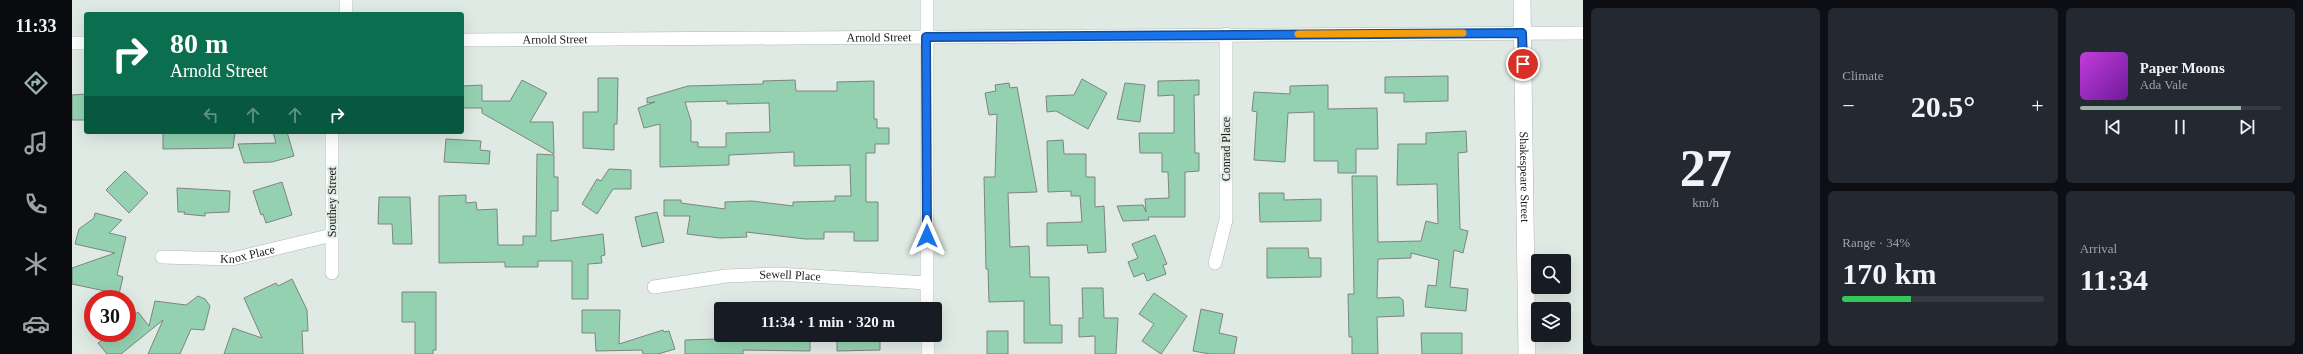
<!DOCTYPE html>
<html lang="en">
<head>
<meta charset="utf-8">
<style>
  body { margin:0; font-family:Georgia,serif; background:#242831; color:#f1f3f6; height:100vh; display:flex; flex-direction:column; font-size:15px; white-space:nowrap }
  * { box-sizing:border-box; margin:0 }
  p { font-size:13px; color:#9ea1a6 }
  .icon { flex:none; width:22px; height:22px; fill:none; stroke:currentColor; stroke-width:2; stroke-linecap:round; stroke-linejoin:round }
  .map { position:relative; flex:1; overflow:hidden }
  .side { display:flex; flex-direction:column; gap:8px; padding:8px; background:#0d0f14; width:720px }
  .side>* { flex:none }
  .top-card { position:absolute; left:12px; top:12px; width:380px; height:122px; border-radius:4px; box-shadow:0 4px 16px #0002; background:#0b6e4f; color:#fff; overflow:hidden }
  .controls { position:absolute; left:1459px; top:254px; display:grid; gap:8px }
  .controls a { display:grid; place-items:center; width:40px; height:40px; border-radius:4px; background:#171b24; box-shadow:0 4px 16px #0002; font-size:20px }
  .speed { position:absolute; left:12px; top:290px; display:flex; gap:8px; font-size:20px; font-weight:700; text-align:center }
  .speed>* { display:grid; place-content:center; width:52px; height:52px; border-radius:50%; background:#171b24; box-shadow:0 4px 16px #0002; line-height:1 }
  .speed .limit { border:6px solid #d22; background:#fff; color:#111 }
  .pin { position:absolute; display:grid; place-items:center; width:34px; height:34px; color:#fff; margin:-17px; border:2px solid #fff; border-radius:50%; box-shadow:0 1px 4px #0007 }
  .me { position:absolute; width:44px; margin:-22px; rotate:0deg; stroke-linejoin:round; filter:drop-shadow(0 0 3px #0008) }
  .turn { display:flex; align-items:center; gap:14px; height:84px; padding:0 20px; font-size:18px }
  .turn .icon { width:52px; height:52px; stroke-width:2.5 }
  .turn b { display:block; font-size:28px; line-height:34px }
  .lanes { display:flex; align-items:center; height:38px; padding:0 20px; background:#0003; justify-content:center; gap:20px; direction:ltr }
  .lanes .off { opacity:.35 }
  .big { font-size:30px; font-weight:700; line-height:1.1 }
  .side .tile { flex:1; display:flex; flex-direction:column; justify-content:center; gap:6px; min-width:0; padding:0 14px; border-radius:6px; background:#242831 }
  .side .dial { align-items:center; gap:0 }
  .dial b { font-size:52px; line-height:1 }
  .song { display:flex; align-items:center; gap:12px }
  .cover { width:48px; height:48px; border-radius:6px; background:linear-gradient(135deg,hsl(290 70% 55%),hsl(280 70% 35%)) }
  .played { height:4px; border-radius:2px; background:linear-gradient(90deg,#9cb5ab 80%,#363941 80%) }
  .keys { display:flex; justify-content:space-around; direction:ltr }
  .heat { display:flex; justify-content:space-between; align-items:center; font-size:22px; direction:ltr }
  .charge { height:6px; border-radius:3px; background:linear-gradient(90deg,#34c759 34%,#363941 0) }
  .side .tiles { flex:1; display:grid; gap:8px; grid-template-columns:repeat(3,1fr) }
  .tile:first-child { grid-row:span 2 }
  .trip { position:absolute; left:642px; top:302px; width:228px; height:40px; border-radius:4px; background:#171b24; box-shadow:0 4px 16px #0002; font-weight:700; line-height:40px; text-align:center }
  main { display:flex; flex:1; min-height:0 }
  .menu { display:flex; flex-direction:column; width:72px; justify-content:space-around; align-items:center; background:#090b0e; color:#9ea1a6 }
  .menu .icon { width:28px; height:28px }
  .menu .on { color:#9cb5ab }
  .menu b { font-size:18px; color:#f1f3f6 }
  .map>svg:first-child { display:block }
  .building { fill:#94d1b1; stroke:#7c8580; fill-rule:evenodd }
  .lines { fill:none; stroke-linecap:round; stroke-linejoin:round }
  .minor-casing { stroke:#aeb7b2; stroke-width:14 }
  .tertiary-casing { stroke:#aeb7b2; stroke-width:18 }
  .minor { stroke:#fff; stroke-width:13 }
  .tertiary { stroke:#fff; stroke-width:17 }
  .route-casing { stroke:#114b97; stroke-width:10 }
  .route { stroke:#1a73e8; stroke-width:7 }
  .slow { stroke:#f59e0b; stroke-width:7 }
  .labels { text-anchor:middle; stroke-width:4; stroke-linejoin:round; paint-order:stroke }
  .street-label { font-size:12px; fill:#181b19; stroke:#e0eae4 }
</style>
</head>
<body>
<main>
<nav class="menu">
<b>11:33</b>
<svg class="icon on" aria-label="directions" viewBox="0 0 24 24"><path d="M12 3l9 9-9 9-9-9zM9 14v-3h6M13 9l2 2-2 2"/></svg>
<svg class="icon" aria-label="music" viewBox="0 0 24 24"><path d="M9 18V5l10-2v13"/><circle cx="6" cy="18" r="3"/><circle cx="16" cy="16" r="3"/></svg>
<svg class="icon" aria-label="phone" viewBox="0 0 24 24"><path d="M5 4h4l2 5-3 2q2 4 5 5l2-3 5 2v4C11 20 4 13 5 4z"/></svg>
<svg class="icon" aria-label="climate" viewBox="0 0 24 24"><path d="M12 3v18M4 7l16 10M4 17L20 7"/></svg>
<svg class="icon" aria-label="car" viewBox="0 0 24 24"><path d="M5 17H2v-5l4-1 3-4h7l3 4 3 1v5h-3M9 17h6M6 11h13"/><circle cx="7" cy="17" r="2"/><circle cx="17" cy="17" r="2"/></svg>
</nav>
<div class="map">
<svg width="1511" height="354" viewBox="0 0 1511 354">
  <rect width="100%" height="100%" fill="#e0eae4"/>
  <path class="building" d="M 1376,76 L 1376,101 L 1332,102 L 1332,93 L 1313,93 L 1313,77 Z
    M 526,78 L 546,78 L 545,124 L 542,124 L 542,150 L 511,148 L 511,112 L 526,112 Z
    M 1010,79 L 1035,93 L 1016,129 L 984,111 L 975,112 L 974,96 L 1002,95 Z
    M 450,80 L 475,93 L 458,122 L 481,122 L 482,154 L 410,113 L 410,108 L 390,108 L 390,86 L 410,85 L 410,101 L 438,101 Z
    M 723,80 L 724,91 L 765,91 L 765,82 L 802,81 L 802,119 L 805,119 L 805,128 L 817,128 L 817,144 L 803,144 L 803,153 L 794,153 L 794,202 L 806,202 L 806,241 L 782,241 L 782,232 L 752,232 L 752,239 L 733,239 L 674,232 L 675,237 L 648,238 L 615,234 L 618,216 L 592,216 L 592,200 L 609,200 L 609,203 L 653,209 L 653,202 L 680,201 L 721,206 L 721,202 L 763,201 L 763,196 L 779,196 L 778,165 L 722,166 L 722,152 L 657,155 L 657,165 L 588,167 L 588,124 L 572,128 L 566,108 L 583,102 L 575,103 L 575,98 L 616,86 L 691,84 L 691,81 ZM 655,101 L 655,104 L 697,103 L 698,132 L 654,133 L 654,147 L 626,147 L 626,142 L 619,142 L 619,121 L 613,102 Z
    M 1127,80 L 1127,95 L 1122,95 L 1123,153 L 1127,153 L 1127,171 L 1113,172 L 1113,217 L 1076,217 L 1077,220 L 1051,221 L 1045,206 L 1071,205 L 1074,212 L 1073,199 L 1097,198 L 1096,172 L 1090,172 L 1090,153 L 1068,153 L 1067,133 L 1102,133 L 1102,95 L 1086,96 L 1086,81 Z
    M 937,83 L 938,88 L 945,87 L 965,192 L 936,193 L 938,247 L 957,246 L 958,277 L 977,277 L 978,325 L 990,325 L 990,343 L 952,343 L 952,301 L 917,302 L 916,269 L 914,269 L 912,177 L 923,177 L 925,114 L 917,115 L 913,93 L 924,91 L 923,85 Z
    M 1053,83 L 1073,85 L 1068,122 L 1045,119 Z
    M 1256,85 L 1256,109 L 1305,108 L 1306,149 L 1284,149 L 1284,173 L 1266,173 L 1266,161 L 1242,161 L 1242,112 L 1216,113 L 1213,162 L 1182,160 L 1185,112 L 1180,111 L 1182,92 L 1218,94 L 1218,86 Z
    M 14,94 L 14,120 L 0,120 L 0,95 Z
    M 1394,131 L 1395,152 L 1386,153 L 1388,229 L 1396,231 L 1391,253 L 1382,250 L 1378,287 L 1396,289 L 1394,311 L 1353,307 L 1356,285 L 1364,286 L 1367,260 L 1339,253 L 1339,258 L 1306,259 L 1305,298 L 1327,297 L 1331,300 L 1332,316 L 1305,317 L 1306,354 L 1280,354 L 1280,337 L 1277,337 L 1276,294 L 1282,294 L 1280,176 L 1305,176 L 1306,242 L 1349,241 L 1354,221 L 1366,224 L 1365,184 L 1325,185 L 1326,144 L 1354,144 L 1354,133 Z
    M 91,132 L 163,132 L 161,148 L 91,149 Z
    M 201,132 L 215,132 L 222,156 L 200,162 L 172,163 L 166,144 L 204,143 Z
    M 374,139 L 409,141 L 408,150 L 418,151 L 417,164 L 372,162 Z
    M 991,140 L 992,154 L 1014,154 L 1014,177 L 1023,177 L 1023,207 L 1032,206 L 1034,252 L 1016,253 L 1015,245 L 975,246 L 975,223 L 1010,222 L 1008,196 L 999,196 L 999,191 L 976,192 L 975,141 Z
    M 465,154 L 482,155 L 482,177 L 486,177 L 486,211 L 479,211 L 479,241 L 531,234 L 533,255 L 529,256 L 530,263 L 516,264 L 516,299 L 500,299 L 500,261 L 466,261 L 466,267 L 433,267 L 433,262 L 367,263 L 367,196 L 394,195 L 394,203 L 404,202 L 405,210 L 425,209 L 426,245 L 451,245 L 451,236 L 464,236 Z
    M 537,169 L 559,170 L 559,189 L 541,189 L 525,214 L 510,204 L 525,179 L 529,181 Z
    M 53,171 L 76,193 L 57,213 L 34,190 Z
    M 210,182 L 220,215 L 194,223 L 191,214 L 189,215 L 181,191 Z
    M 105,188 L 158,191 L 157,212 L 133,213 L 133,216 L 112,214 L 113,212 L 106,212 Z
    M 1187,193 L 1212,193 L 1212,200 L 1249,199 L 1249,221 L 1188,222 Z
    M 307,197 L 338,197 L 340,244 L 321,244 L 320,224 L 306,224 Z
    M 585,212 L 592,242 L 570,247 L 563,217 Z
    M 23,213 L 50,220 L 37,233 L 54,237 L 45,275 L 51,277 L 47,294 L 0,284 L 0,268 L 43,253 L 3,244 L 7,229 L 22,218 Z
    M 1083,235 L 1095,264 L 1091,265 L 1094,274 L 1075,281 L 1072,273 L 1062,277 L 1056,262 L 1066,258 L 1060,244 Z
    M 1195,248 L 1236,248 L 1237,258 L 1249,258 L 1249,277 L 1195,278 Z
    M 220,279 L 235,310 L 236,331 L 230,331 L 231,354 L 152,354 L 161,328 L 190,338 L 172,298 L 204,283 L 206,286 Z
    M 1010,288 L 1031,288 L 1032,318 L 1046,318 L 1044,354 L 1023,354 L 1023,336 L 1007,337 L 1007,318 L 1011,318 Z
    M 330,292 L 364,292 L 364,350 L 361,350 L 361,354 L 343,354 L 343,322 L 330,322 Z
    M 1082,293 L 1115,316 L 1089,354 L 1070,341 L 1082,324 L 1067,314 Z
    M 126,296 L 133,299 L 138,306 L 132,330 L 119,329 L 108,354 L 76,354 L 91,320 L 49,354 L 35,354 L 26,343 L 40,333 L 55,333 L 55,321 L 66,312 L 77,326 L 83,301 L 114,305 Z
    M 1129,309 L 1151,314 L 1147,333 L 1165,337 L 1162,354 L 1138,354 L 1121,351 Z
    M 510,310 L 548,310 L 547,344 L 591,330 L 592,332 L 597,331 L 603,349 L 586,354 L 571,354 L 570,350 L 524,351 L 523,333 L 510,333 Z
    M 915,331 L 936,331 L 936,354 L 915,354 Z
    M 1349,333 L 1390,333 L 1390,354 L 1350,354 Z
    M 643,335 L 738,335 L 738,351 L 671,350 L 671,354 L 613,354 L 613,340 L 643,339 Z
    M 765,335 L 808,335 L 808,350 L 765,351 Z"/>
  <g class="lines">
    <defs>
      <g id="minor">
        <path d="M 274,0 L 274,14"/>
        <path d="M 855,0 L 855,309"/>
        <path id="s1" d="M 390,40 L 1511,33"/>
        <path d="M 0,43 L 14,43"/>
        <path id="s2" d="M 90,257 L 160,259 L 260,235"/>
        <path d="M 1143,263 L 1154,220 L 1154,34"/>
        <path d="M 260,273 L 260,132"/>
        <path id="s3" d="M 582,287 L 654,276 L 705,274 L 855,283"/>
        <path d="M 856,335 L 856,354"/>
      </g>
      <g id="tertiary">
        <path id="s4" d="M 1450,0 L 1455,354"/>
      </g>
    </defs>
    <use href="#minor" class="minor-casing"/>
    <use href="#tertiary" class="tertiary-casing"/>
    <use href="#minor" class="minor"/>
    <use href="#tertiary" class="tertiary"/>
  </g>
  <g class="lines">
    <defs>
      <path id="route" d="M 855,236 L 854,37 L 1450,33 L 1451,64"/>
    </defs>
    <use href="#route" class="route-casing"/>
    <use href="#route" class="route"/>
    <path class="slow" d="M 1226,34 L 1391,33"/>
  </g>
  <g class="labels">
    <g class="street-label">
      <text dy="4" stroke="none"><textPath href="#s1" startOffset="417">Arnold Street</textPath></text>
      <text dy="4" stroke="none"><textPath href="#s1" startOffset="93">Arnold Street</textPath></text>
      <text transform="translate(1154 149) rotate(-90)" y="4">Conrad Place</text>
      <text dy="4" stroke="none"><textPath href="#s4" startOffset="177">Shakespeare Street</textPath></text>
      <text transform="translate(260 202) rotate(-90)" y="4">Southey Street</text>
      <text dy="4" stroke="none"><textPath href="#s2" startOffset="86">Knox Place</textPath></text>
      <text dy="4" stroke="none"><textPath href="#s3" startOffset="137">Sewell Place</textPath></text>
    </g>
  </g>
</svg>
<div class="controls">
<a><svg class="icon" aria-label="search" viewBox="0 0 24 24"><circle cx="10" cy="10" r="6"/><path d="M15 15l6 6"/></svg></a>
<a><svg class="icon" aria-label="layers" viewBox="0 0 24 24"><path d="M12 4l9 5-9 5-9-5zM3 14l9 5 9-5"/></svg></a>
</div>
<div class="speed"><div class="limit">30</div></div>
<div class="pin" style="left:1451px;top:64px;background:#d93025"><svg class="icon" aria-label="arrive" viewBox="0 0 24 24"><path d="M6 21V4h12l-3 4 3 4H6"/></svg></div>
<svg class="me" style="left:855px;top:236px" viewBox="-20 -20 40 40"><path d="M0-17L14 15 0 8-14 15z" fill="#1a73e8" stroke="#fff" stroke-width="4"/></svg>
<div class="trip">11:34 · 1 min · 320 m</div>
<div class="top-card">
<div class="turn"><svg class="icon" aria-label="right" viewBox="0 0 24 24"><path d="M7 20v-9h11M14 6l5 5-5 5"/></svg><div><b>80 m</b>Arnold Street</div></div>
<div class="lanes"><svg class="icon off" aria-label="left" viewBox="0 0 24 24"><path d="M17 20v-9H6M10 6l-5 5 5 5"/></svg><svg class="icon off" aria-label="ahead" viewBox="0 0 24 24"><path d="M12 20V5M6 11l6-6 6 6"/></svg><svg class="icon off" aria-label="ahead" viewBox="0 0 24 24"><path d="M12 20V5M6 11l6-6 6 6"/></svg><svg class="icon" aria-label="right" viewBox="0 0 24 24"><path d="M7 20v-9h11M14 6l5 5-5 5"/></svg></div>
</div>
</div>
<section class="side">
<div class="tiles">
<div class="tile dial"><b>27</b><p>km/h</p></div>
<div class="tile"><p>Climate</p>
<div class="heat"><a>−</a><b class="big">20.5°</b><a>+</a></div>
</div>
<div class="tile">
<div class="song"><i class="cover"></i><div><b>Paper Moons</b><p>Ada Vale</p></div></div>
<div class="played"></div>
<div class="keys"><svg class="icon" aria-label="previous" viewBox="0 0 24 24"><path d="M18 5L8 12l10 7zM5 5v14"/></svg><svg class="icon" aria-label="pause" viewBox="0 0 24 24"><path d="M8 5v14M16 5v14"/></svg><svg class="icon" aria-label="next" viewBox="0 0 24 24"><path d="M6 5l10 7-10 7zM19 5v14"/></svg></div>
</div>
<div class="tile"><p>Range · 34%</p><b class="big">170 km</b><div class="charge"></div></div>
<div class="tile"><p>Arrival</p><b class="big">11:34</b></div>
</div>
</section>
</main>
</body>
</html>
